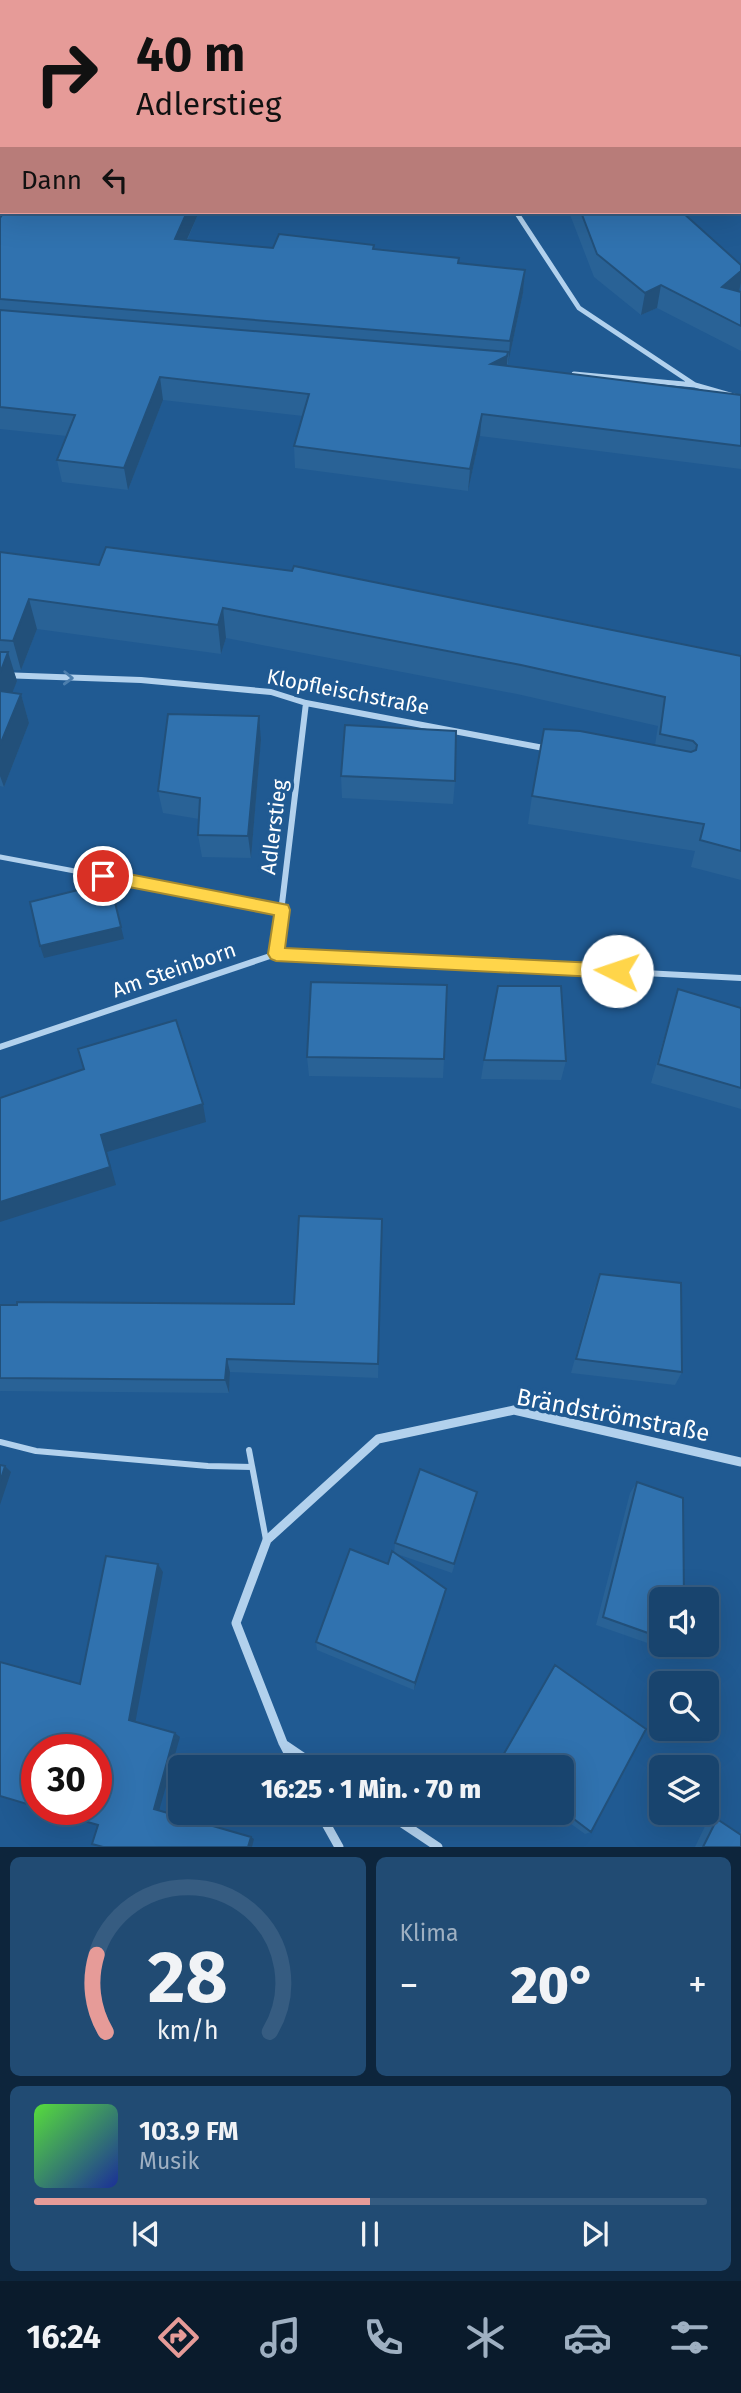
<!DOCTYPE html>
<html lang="de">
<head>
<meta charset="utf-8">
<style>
  body { margin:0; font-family:"Fira Sans",sans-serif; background:#214b73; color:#f1f3f6; height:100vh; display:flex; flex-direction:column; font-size:26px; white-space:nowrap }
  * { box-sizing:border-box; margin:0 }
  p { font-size:23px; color:#9fb0c2 }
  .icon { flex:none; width:38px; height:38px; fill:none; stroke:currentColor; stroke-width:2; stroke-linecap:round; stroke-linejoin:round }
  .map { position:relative; height:1847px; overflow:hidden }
  .drawer { display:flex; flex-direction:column; gap:10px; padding:10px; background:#0d253c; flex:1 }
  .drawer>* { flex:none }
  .guide { position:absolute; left:0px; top:0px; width:742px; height:214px; box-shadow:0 7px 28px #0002,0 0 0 2px #365c81; background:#e69b98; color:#111; overflow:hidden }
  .tools { position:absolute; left:649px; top:1587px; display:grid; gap:14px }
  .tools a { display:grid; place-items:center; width:70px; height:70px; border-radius:10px; background:#18446e; box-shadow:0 7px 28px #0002,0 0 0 2px #365c81; font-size:35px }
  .speed { position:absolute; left:21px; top:1734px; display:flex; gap:14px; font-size:35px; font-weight:700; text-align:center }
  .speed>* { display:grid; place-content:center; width:91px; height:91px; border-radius:50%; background:#18446e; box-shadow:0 7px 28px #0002,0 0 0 2px #365c81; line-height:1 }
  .speed .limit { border:10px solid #d22; background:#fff; color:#111 }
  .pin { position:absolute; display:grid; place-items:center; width:60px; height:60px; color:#fff; margin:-30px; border:4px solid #fff; border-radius:50%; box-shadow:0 2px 7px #0007 }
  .me { position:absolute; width:77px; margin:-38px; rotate:274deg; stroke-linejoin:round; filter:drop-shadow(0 0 5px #0008) }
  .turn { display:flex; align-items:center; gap:24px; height:147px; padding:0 21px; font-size:32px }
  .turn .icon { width:91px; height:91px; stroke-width:2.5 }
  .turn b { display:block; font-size:49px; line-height:60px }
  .then { display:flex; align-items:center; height:66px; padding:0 21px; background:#0003; gap:14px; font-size:26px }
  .big { font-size:52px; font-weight:800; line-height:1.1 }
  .drawer .tile { flex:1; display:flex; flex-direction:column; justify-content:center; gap:10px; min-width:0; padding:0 24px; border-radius:10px; background:#214b73 }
  .drawer .dial { align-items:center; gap:0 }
  .dial svg { height:182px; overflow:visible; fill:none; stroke:#365c81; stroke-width:7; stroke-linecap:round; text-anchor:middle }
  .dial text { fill:#f1f3f6; stroke:none }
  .song { display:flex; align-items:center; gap:21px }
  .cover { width:84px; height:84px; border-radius:10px; background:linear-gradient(135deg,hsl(110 70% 55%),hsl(230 70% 35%)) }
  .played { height:7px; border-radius:4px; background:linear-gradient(90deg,#e69b98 50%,#365c81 50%) }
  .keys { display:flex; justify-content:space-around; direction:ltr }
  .heat { display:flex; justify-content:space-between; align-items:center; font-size:38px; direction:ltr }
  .drawer .tiles { flex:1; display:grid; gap:10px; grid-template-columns:1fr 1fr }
  .tile:last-child { grid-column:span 2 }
  .trip { position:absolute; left:168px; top:1755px; width:406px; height:70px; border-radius:10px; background:#18446e; box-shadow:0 7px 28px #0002,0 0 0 2px #365c81; font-weight:800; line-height:70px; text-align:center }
  .menu { display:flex; height:112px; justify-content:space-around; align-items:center; background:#0a1b2c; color:#9fb0c2 }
  .menu .icon { width:49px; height:49px }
  .menu .on { color:#e69b98 }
  .menu b { font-size:32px; color:#f1f3f6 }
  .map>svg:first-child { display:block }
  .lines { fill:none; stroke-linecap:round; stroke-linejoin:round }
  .lane-far1 { stroke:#b2d1ed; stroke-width:5 }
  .lane { stroke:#b2d1ed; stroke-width:6 }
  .street-far2 { stroke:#b2d1ed; stroke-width:5 }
  .street-far1 { stroke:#b2d1ed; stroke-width:6 }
  .street { stroke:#b2d1ed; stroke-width:9 }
  .wall { fill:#296296 }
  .shaded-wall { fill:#22507a }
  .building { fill:#3072af; stroke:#22507a; stroke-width:2 }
  .oneway { stroke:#4c7ead }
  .route { fill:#ffd54a; stroke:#a68a30; stroke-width:2 }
  .labels { text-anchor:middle; stroke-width:7; stroke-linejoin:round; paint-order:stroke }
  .street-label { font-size:21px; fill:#fff; stroke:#205a92 }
  .near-street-label { font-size:24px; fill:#fff; stroke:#205a92 }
</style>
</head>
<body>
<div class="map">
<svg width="741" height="1847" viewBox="0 0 741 1847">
  <rect width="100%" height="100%" fill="#205a92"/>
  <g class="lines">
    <path class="lane-far1" d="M 0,857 L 282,910"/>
    <path class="lane" d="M 0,1442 L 36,1451 L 208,1466 L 252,1467
      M 249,1450 L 266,1540"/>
    <path class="street-far2" d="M 516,212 L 579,308 L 695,385 L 741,398
      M 574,374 L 695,385"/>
    <path class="street-far1" d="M 0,675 L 141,680 L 271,692 L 306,703 L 549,749
      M 276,954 L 306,703
      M 0,1047 L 276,954 L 741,978"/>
    <path class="street" d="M 285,1745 L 319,1768
      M 296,1768 L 283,1743 L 236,1623 L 267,1540 L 378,1439 L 514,1410 L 741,1462
      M 320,1813 L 339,1847
      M 387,1813 L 438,1847"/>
  </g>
  <path class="wall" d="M 0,0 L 148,0 L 147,2 L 2,2 L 2,73 L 0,73 Z
    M 741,0 L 741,47 L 740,47 Z
    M 199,212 L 187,241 L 273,248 L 374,245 L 374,249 L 459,258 L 459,263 L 525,270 L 523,293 L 508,364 L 507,364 L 507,366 L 741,395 L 741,469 L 480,436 L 468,491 L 295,468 L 294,446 L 303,416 L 163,400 L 128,490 L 62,482 L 57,460 L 67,436 L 0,429 L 0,218 Z
    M 569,212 L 682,212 L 741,265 L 741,283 L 739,291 L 741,292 L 741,351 L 657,308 L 641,315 L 594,277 Z
    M 0,552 L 741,656 L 741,880 L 691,867 L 695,851 L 528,824 L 532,796 L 655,745 L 658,726 L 517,694 L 226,638 L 221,654 L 37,629 L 21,670 L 13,670 L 17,681 L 12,693 L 21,694 L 29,723 L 4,787 L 0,786 Z
    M 261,740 L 251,858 L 202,857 L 198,835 L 199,819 L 163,813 L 158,791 Z
    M 341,776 L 455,781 L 453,804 L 342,798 Z
    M 678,989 L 741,1008 L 741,1109 L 651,1083 Z
    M 307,1057 L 444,1059 L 443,1078 L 309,1076 Z
    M 484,1060 L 566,1061 L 561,1080 L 481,1079 Z
    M 382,1219 L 378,1378 L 230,1372 L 229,1393 L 0,1391 L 0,1305 L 294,1304 Z
    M 600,1274 L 682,1372 L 675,1385 L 571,1373 L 594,1289 Z
    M 637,1482 L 662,1600 L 662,1645 L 685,1645 L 685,1646 L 676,1653 L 596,1625 L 630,1493 Z
    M 474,1502 L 452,1573 L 394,1553 L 395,1543 Z
    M 388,1564 L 444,1598 L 414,1690 L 317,1650 L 316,1642 Z
    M 555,1665 L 591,1832 L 585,1834 L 556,1813 L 562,1813 L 562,1768 L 495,1768 L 550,1672 Z
    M 717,1819 L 740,1834 L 741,1831 L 741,1847 L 695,1847 L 707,1822 Z"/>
  <path class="shaded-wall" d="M 127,0 L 148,0 L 147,2 L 125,2 Z
    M 187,212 L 199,212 L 177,262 L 175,239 Z
    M 525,270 L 523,293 L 508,364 L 510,341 Z
    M 741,271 L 741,283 L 739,291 L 717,309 L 722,287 Z
    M 661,285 L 657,308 L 641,315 L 645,293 Z
    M 508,352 L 506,374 L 491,364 Z
    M 160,377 L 163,400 L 128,490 L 124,468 Z
    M 482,414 L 480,436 L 468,491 L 470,469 Z
    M 29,599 L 37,629 L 21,670 L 13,641 Z
    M 223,608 L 226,638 L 221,654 L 218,625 Z
    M 8,652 L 17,681 L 2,719 L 0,712 L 0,673 Z
    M 21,694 L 29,723 L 4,787 L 0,776 L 0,745 Z
    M 259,716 L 261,740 L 251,858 L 248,836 Z
    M 110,882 L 124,939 L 44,958 L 40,946 Z
    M 203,1104 L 206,1122 L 107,1152 L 116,1185 L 0,1222 L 0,1202 L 101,1135 Z
    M 227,1359 L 230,1372 L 229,1393 L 225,1380 Z
    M 5,1466 L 11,1472 L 0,1505 L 0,1482 Z
    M 158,1564 L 163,1572 L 135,1724 L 129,1720 Z
    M 446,1589 L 444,1598 L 414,1690 L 415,1683 Z
    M 175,1733 L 180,1737 L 159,1811 L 154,1809 Z
    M 251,1837 L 254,1839 L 252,1847 L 248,1847 Z"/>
  <path class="building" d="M 0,0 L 127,0 L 125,2 L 2,2 L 2,52 L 0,52 Z
    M 202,0 L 389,0 L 388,2 L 201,2 Z
    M 539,0 L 741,0 L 741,25 L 740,2 L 538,2 Z
    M 4,212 L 187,212 L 175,239 L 273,248 L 279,234 L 374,245 L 373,249 L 459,258 L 458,263 L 525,270 L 510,341 L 0,299 L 0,218 Z
    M 581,212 L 682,212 L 741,265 L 741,271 L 722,287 L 741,292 L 741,326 L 661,285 L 645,293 L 597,254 Z
    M 0,310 L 508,352 L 507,356 L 491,364 L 741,395 L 741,446 L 482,414 L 470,469 L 294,446 L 309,394 L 160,377 L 124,468 L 57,460 L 75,415 L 0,407 Z
    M 106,547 L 292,571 L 294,566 L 741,656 L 741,851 L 700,840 L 704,824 L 532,796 L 544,729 L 580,731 L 691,752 L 696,750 L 697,745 L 693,741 L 660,734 L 665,697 L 521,665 L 223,608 L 218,625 L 29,599 L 13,641 L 0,640 L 0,552 L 99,565 Z
    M 0,652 L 8,652 L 0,673 Z
    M 0,691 L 21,694 L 0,745 Z
    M 168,714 L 259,716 L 248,836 L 198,835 L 200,798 L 158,791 Z
    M 345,725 L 456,731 L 455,781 L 341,776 Z
    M 110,882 L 121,927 L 40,946 L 30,902 Z
    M 311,982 L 447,985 L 444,1059 L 307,1057 Z
    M 498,986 L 561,986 L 566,1061 L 484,1060 Z
    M 678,989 L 741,1008 L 741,1088 L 658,1064 Z
    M 176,1020 L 203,1104 L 101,1135 L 110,1167 L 0,1202 L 0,1098 L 84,1069 L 78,1049 Z
    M 299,1216 L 382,1219 L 378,1364 L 227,1359 L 225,1380 L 0,1378 L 0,1305 L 17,1305 L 17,1302 L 294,1304 Z
    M 600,1274 L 681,1283 L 682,1372 L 576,1359 Z
    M 0,1465 L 5,1466 L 0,1482 Z
    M 420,1469 L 477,1492 L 454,1564 L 395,1543 Z
    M 637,1482 L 683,1498 L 684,1600 L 662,1600 L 662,1638 L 603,1617 Z
    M 350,1549 L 388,1564 L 392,1551 L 446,1589 L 415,1683 L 316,1642 Z
    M 106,1556 L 158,1564 L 129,1720 L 175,1733 L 154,1809 L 251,1837 L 248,1847 L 103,1847 L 92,1844 L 98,1825 L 45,1810 L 96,1810 L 96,1750 L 37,1750 L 37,1807 L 0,1796 L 0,1662 L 80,1684 Z
    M 555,1665 L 646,1729 L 591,1832 L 562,1810 L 562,1768 L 503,1768 L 498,1764 Z
    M 717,1819 L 741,1835 L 741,1847 L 703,1847 Z"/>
  <defs><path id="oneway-chevron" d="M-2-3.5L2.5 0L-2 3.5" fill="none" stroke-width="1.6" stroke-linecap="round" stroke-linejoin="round" transform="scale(1.75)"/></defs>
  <use class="oneway" href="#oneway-chevron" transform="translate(68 678) rotate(2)"/>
  <path class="route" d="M 103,869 L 288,905 L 290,910 L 285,948 L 617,964 L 622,966 L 625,971 L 622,976 L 617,978 L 276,961 L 271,959 L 268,954 L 274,915 L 103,882 L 95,876 Z"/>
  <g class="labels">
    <g class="street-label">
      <text transform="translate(348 692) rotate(11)" y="7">Klopfleischstraße</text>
      <text transform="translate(274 827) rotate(-83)" y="7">Adlerstieg</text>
      <text transform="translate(174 970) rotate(-19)" y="7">Am Steinborn</text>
    </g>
    <g class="near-street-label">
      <text transform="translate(613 1415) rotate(11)" y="8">Brändströmstraße</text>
    </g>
  </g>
</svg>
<div class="tools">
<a><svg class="icon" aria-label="sound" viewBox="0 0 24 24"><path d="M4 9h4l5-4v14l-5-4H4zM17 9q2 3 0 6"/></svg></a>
<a><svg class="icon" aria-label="search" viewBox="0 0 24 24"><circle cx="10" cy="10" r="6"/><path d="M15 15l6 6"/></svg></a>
<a><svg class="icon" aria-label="layers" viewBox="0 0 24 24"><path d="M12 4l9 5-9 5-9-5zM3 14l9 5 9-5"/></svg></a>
</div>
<div class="speed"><div class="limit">30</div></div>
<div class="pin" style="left:103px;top:876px;background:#d93025"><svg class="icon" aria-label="arrive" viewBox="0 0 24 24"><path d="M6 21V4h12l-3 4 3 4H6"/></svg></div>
<svg class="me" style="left:617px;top:971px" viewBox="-20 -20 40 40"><circle r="19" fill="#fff"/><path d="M0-13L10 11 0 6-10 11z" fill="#ffd54a"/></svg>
<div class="trip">16:25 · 1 Min. · 70 m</div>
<div class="guide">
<div class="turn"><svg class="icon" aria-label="right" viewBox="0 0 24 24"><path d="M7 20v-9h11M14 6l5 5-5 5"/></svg><div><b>40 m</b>Adlerstieg</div></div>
<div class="then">Dann<svg class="icon" aria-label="left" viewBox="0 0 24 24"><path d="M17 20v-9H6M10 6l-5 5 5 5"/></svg></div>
</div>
</div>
<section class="drawer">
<div class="tiles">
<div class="tile dial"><svg viewBox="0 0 100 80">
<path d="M14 69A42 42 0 1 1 86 69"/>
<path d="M14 69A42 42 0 0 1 10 35" stroke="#e69b98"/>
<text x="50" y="56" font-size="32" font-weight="700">28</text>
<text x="50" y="72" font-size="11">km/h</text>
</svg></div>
<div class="tile"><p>Klima</p>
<div class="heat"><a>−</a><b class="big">20°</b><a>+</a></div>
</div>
<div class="tile">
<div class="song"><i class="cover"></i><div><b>103.9 FM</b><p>Musik</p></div></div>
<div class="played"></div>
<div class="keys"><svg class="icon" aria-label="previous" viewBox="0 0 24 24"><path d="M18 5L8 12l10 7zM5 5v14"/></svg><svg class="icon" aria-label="pause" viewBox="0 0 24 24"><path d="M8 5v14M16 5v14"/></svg><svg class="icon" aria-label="next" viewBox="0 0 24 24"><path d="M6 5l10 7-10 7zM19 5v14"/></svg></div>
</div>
</div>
</section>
<nav class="menu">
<b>16:24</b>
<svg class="icon on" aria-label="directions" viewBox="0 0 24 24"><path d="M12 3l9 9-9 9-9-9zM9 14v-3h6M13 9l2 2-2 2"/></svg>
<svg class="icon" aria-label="music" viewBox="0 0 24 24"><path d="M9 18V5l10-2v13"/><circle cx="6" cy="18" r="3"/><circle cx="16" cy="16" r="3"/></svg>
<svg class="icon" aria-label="phone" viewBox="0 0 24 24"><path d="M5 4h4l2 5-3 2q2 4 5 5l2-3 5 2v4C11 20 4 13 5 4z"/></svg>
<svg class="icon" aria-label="climate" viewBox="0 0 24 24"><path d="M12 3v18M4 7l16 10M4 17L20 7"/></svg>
<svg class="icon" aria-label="car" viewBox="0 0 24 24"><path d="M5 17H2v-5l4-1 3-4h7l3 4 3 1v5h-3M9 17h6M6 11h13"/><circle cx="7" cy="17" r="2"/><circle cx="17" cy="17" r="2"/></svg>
<svg class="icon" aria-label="filters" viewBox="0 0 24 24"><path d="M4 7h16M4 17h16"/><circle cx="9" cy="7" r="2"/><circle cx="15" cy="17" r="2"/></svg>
</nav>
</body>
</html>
